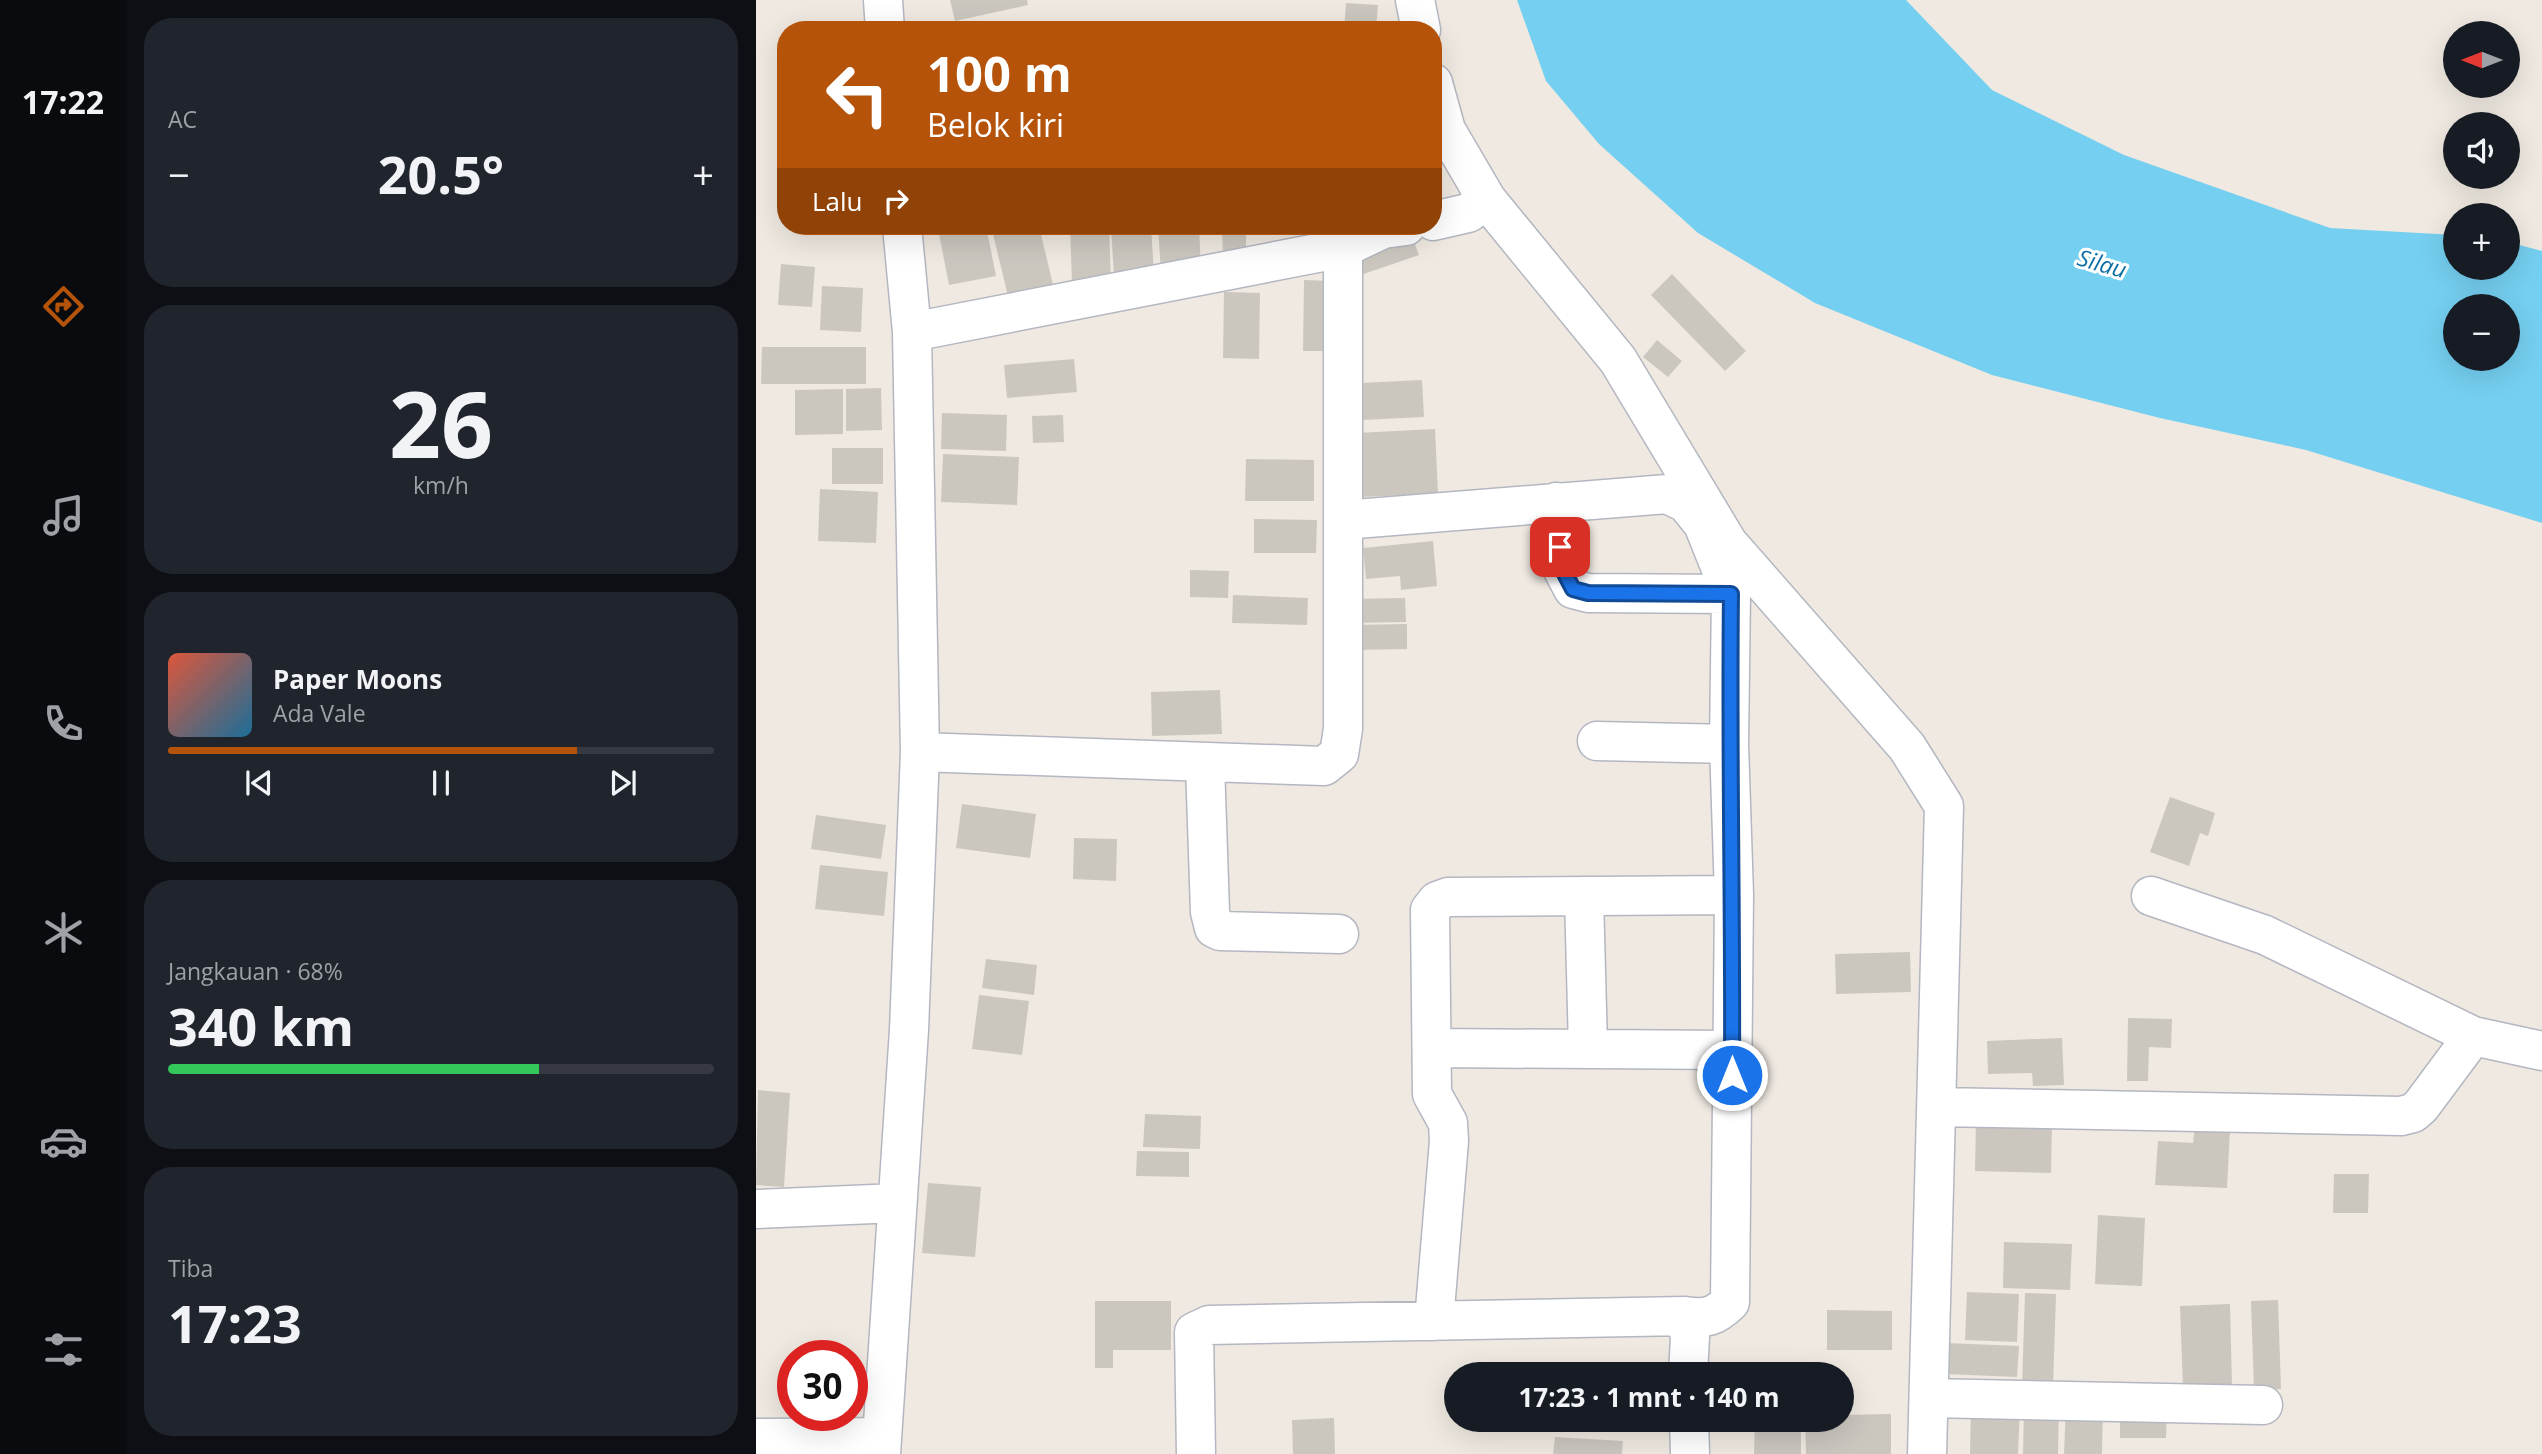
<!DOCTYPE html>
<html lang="id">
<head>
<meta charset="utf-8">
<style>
  body { margin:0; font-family:"Open Sans",sans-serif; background:#20242c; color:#f1f3f6; height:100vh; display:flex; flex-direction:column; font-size:26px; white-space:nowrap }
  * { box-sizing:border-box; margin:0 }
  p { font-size:23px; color:#9ea1a6 }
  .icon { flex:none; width:38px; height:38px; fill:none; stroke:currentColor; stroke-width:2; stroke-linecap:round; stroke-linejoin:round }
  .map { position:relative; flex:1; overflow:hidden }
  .details { display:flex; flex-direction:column; gap:18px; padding:18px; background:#0d0f14; width:630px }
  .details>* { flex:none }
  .hud { position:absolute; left:21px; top:21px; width:665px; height:214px; border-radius:28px; box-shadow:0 7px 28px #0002; background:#b45309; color:#fff; overflow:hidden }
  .needle { width:46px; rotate:270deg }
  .buttons { position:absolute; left:1687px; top:21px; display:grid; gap:14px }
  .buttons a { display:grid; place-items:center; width:77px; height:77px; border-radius:50%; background:#171b24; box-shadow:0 7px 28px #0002; font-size:35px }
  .speed { position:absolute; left:21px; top:1340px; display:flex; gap:14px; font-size:35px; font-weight:700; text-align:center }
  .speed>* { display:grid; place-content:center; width:91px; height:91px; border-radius:50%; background:#171b24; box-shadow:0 7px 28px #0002; line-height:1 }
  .speed .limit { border:10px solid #d22; background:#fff; color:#111 }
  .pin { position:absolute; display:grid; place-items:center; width:60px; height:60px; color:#fff; margin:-30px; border-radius:14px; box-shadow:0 4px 10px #0006 }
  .me { position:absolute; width:77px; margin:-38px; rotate:0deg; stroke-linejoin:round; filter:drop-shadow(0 0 5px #0008) }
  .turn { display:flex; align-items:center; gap:24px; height:147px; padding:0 35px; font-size:32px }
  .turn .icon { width:91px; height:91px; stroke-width:2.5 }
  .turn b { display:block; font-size:49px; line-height:60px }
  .then { display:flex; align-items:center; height:66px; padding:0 35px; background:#0003; gap:14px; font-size:26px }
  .big { font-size:52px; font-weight:700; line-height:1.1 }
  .details .tile { flex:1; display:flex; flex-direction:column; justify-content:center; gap:10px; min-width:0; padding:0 24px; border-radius:28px; background:#20242c }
  .details .dial { align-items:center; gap:0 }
  .dial b { font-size:91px; line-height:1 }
  .song { display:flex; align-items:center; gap:21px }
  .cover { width:84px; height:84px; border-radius:10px; background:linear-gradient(135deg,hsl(10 70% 55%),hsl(200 70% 35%)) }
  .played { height:7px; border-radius:4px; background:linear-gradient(90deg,#b45309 75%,#363941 75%) }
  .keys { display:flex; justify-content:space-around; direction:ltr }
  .heat { display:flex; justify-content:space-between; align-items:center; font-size:38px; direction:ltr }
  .charge { height:10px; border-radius:5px; background:linear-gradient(90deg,#34c759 68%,#363941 0) }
  .trip { position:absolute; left:688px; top:1362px; width:410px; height:70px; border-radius:35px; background:#171b24; box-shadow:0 7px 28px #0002; font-weight:700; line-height:70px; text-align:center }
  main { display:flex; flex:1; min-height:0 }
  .menu { display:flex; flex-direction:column; width:126px; justify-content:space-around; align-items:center; background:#090b0e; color:#9ea1a6 }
  .menu .icon { width:49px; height:49px }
  .menu .current { color:#b45309 }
  .menu b { font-size:32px; color:#f1f3f6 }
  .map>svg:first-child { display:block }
  .water { fill:#75cff0; fill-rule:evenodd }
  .building { fill:#cbc7bf }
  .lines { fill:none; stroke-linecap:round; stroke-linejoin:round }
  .minor-casing { stroke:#b4b7c1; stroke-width:41 }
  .minor { stroke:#fff; stroke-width:38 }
  .route-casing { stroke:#114b97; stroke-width:18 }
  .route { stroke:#1a73e8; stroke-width:12 }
  .labels { text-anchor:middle; stroke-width:6; stroke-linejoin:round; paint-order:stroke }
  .water-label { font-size:23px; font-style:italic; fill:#0d6fa3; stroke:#fff }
</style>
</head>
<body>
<main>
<nav class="menu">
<b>17:22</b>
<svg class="icon current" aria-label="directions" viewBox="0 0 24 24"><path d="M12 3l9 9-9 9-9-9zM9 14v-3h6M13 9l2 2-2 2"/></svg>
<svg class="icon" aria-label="music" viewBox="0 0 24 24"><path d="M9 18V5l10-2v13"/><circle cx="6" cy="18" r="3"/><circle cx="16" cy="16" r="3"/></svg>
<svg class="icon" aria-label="phone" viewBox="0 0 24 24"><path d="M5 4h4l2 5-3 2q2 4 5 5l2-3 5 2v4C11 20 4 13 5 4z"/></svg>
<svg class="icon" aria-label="climate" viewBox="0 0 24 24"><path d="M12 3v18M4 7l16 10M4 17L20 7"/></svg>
<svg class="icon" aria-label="car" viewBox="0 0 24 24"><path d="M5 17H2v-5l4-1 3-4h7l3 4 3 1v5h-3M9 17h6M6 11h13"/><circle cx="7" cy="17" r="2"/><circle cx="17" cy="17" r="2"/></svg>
<svg class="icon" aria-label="filters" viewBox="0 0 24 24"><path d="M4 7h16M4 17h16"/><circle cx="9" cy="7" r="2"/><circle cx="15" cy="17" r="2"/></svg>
</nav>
<section class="details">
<div class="tile"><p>AC</p>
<div class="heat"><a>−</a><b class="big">20.5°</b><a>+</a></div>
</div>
<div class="tile dial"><b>26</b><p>km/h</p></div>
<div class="tile">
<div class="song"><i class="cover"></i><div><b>Paper Moons</b><p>Ada Vale</p></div></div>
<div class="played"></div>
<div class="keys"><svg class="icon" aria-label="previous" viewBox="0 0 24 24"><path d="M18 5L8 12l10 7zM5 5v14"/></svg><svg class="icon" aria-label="pause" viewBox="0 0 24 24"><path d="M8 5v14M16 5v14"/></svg><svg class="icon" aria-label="next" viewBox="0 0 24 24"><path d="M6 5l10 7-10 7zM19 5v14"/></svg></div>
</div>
<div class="tile"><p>Jangkauan · 68%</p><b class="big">340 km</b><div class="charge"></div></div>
<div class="tile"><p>Tiba</p><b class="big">17:23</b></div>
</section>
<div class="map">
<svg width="1786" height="1454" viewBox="0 0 1786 1454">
  <rect width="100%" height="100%" fill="#efe9e1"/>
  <path class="water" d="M 761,0 L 1150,0 L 1236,90 L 1368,155 L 1574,228 L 1699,235 L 1699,268 L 1752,268 L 1752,242 L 1786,251 L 1786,523 L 1550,450 L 1404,418 L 1236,375 L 1059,303 L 942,233 L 843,144 L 790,81 ZM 1699,306 L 1752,306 L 1752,359 L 1699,359 Z"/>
  <path class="building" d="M 194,0 L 271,0 L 272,5 L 199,21 Z
    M 590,3 L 622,5 L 620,30 L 588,30 Z
    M 163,226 L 196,226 L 196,227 L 165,234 Z
    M 223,226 L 230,226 L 240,276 L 193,285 L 183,234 Z
    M 235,226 L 283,226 L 298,289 L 253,300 Z
    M 314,226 L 353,226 L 355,282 L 316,284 Z
    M 355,226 L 395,226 L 398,274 L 358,277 Z
    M 402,226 L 443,226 L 445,271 L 405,273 Z
    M 466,226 L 490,226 L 490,260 L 467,260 Z
    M 653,228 L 663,255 L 599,277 L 590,250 Z
    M 25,264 L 59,267 L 56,307 L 22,305 Z
    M 916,274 L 990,351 L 969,371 L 895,295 Z
    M 548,280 L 575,281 L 573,351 L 547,351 Z
    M 66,286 L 107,288 L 105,332 L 64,330 Z
    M 468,292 L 504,293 L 503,359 L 467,358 Z
    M 901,340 L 926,361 L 912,377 L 887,357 Z
    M 6,347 L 110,347 L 110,384 L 5,384 Z
    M 318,359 L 321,392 L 251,398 L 248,365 Z
    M 666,380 L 668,417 L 606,420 L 604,383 Z
    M 125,388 L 126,430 L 90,431 L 90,389 Z
    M 87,389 L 87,434 L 39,435 L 39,390 Z
    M 186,413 L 251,415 L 250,451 L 185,449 Z
    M 307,415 L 308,442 L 277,443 L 276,416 Z
    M 679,429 L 682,494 L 603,497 L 600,433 Z
    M 76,448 L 127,448 L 127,484 L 76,484 Z
    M 187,454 L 263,457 L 261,505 L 185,502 Z
    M 490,459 L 558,460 L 558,501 L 489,501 Z
    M 64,489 L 122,492 L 120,543 L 62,541 Z
    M 498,519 L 561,520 L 560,553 L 498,553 Z
    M 677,541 L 681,586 L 645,590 L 644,576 L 610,579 L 607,548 Z
    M 434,570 L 473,571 L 472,598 L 434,597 Z
    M 477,595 L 552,598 L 551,625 L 476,623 Z
    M 649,598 L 650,622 L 590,623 L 590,599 Z
    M 651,624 L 651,649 L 597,650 L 597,625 Z
    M 464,690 L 466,734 L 396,736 L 395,692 Z
    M 1414,797 L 1459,813 L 1452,836 L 1444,833 L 1433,866 L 1394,852 Z
    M 206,804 L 280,814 L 274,858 L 200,848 Z
    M 60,815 L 130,825 L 125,859 L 55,849 Z
    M 318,838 L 361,839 L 360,881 L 317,879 Z
    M 64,865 L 132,872 L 128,916 L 59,909 Z
    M 1154,952 L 1155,992 L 1080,994 L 1079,954 Z
    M 230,959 L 281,965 L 278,995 L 226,988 Z
    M 223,995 L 273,1001 L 266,1055 L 216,1049 Z
    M 1372,1018 L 1416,1019 L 1415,1048 L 1393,1047 L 1392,1081 L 1371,1081 Z
    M 1306,1038 L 1308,1085 L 1277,1086 L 1276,1073 L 1232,1074 L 1231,1041 Z
    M 2,1090 L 34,1093 L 28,1187 L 0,1185 Z
    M 389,1114 L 445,1116 L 444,1149 L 387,1147 Z
    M 1220,1120 L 1296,1122 L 1295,1173 L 1219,1171 Z
    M 1439,1127 L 1474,1129 L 1471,1188 L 1399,1185 L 1402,1141 L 1437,1143 Z
    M 381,1151 L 433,1152 L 433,1177 L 380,1176 Z
    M 1578,1174 L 1613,1174 L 1612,1213 L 1577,1213 Z
    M 172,1183 L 225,1187 L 219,1257 L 166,1253 Z
    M 1342,1215 L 1389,1218 L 1386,1286 L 1339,1284 Z
    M 1248,1242 L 1316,1244 L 1314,1290 L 1247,1288 Z
    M 1211,1292 L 1263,1294 L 1261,1342 L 1209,1340 Z
    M 1269,1293 L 1300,1294 L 1297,1388 L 1266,1387 Z
    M 1522,1300 L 1525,1389 L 1498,1390 L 1495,1301 Z
    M 339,1301 L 415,1301 L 415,1350 L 357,1350 L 357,1368 L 339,1368 Z
    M 1474,1304 L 1476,1386 L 1427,1387 L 1424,1306 Z
    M 1071,1310 L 1136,1311 L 1136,1350 L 1071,1350 Z
    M 1189,1343 L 1263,1346 L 1261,1377 L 1188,1374 Z
    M 1215,1405 L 1264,1406 L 1262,1454 L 1214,1454 Z
    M 1268,1405 L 1303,1405 L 1302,1454 L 1267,1454 Z
    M 1310,1405 L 1347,1406 L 1346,1454 L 1308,1454 Z
    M 1364,1406 L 1411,1406 L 1410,1438 L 1364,1438 Z
    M 1135,1414 L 1135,1454 L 1050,1454 L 1049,1419 L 1085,1419 L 1085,1415 Z
    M 578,1418 L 579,1454 L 537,1454 L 536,1420 Z
    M 999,1419 L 1045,1419 L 1045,1454 L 998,1454 Z
    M 799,1437 L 867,1441 L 866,1454 L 797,1454 Z"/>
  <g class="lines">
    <defs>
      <path id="minor" d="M 127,0 L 129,30
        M 659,0 L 665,30
        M 677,83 L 690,130 L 731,200 L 862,360 L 972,543 L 1151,747 L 1188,806 L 1171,1454
        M 677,221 L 712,213 L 731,200
        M 156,332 L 587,248 L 627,229 L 650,226
        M 800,502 L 806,568 L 817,589 L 832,593 L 975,594
        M 587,520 L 911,494 L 930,503 L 947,524 L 975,594 L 973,744 L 978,895 L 974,1302 C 959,1317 950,1319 929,1316
        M 841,741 L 973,744
        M 164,752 L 568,766 L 583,754 L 587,729 L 587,248
        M 449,764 L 454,912 L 458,928 L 464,931 L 583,934
        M 828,896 L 832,1048
        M 1395,896 L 1509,935 L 1717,1036 L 1786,1051
        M 676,1048 L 976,1050
        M 1182,1107 L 1645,1116 L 1657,1113 L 1665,1106 L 1717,1036
        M 0,1209 L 141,1203
        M 678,1321 L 693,1141 L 692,1123 L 676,1094 L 674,910 L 681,901 L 692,897 L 978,895
        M 1173,1398 L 1507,1405
        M 933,1419 L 934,1454
        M 0,1438 L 125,1437
        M 125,1454 L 153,1030 L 164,752 L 156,332 L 146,226
        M 440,1454 L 438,1332 L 453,1325 L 929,1316 L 934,1337 L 932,1374"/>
    </defs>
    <use href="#minor" class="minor-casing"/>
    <use href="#minor" class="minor"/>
  </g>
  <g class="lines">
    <defs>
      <path id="route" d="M 804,547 L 806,568 L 817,589 L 832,593 L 975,594 C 973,754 977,914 976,1075"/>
    </defs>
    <use href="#route" class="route-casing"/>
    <use href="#route" class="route"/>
  </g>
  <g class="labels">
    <g class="water-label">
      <text transform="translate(1346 264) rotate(16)" y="8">Silau</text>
    </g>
  </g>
</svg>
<div class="buttons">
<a><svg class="needle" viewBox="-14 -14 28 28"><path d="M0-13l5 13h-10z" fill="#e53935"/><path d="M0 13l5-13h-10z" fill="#9ea1a6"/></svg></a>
<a><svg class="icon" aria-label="sound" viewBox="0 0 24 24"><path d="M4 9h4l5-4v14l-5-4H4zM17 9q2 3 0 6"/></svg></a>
<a>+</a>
<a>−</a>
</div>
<div class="speed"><div class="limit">30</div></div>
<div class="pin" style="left:804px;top:547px;background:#d93025"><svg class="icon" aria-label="arrive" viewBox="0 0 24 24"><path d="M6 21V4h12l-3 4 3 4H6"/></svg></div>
<svg class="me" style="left:976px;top:1075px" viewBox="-20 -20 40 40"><circle r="17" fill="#1a73e8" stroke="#fff" stroke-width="3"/><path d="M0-11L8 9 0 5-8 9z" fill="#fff"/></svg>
<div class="trip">17:23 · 1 mnt · 140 m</div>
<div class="hud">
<div class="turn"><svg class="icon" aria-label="left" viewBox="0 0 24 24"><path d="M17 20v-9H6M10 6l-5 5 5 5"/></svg><div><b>100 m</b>Belok kiri</div></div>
<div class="then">Lalu<svg class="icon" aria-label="right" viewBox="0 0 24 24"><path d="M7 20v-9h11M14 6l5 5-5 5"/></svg></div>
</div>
</div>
</main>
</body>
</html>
